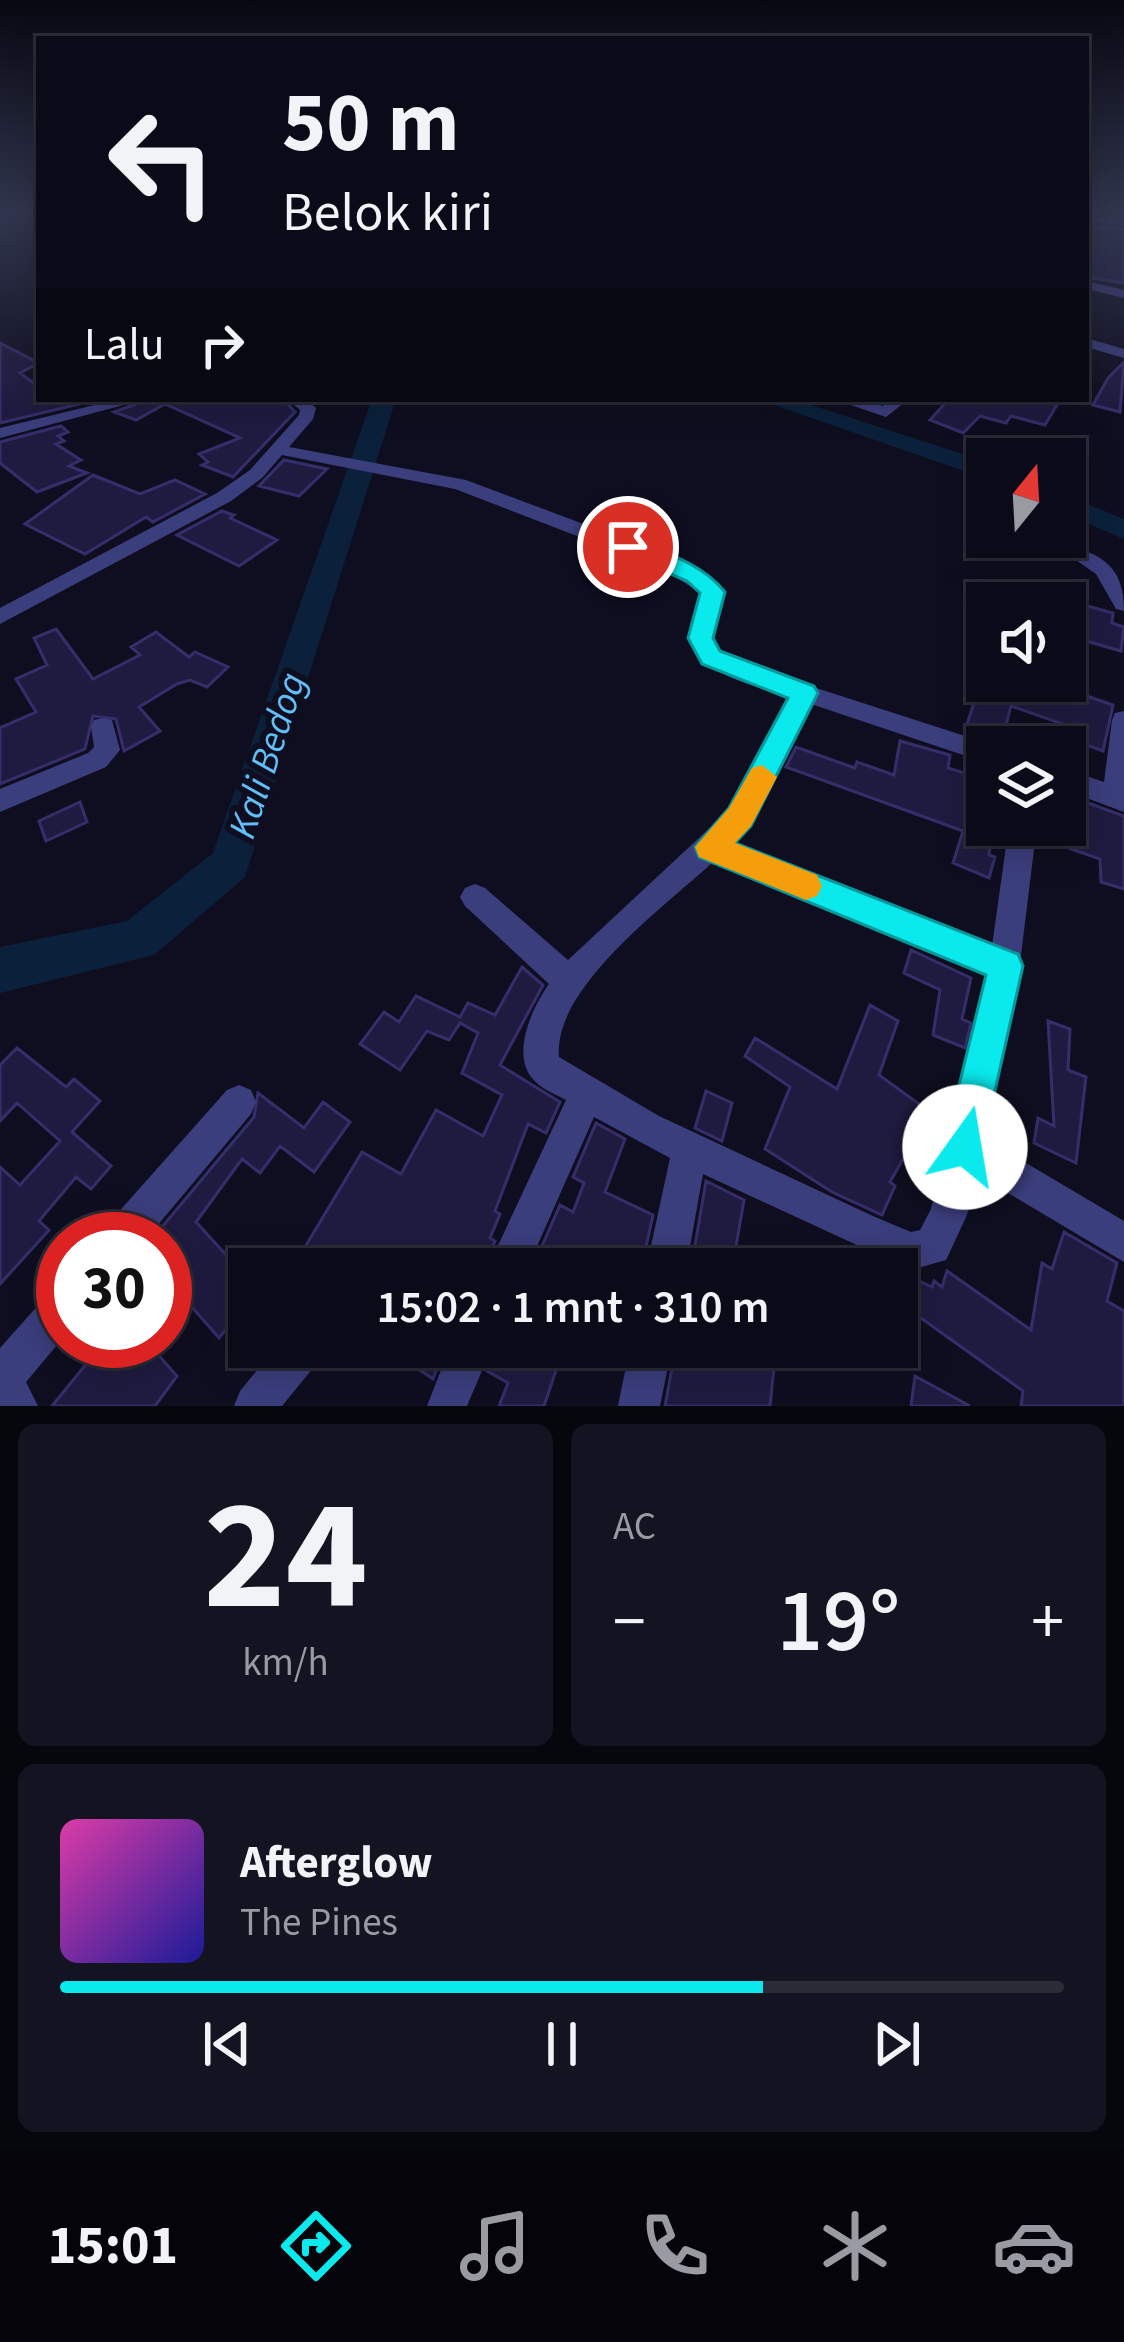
<!DOCTYPE html>
<html lang="id">
<head>
<meta charset="utf-8">
<style>
  body { margin:0; font-family:"Source Sans 3",sans-serif; background:#141321; color:#f1f3f6; height:100vh; display:flex; flex-direction:column; font-size:45px; white-space:nowrap }
  * { box-sizing:border-box; margin:0 }
  p { font-size:39px; color:#9a9aa2 }
  .icon { flex:none; width:66px; height:66px; fill:none; stroke:currentColor; stroke-width:2; stroke-linecap:round; stroke-linejoin:round }
  .map { position:relative; height:1406px; overflow:hidden }
  .details { display:flex; flex-direction:column; gap:18px; padding:18px; background:#06060d; flex:1 }
  .details>* { flex:none }
  .guide { position:absolute; left:36px; top:36px; width:1053px; height:366px; border-radius:0px; box-shadow:0 6px 30px #0003,0 0 0 3px #2b2b37; background:#0b0a18; color:#f1f3f6; overflow:hidden }
  .needle { width:78px; rotate:18deg }
  .tools { position:absolute; left:966px; top:438px; display:grid; gap:24px }
  .tools a { display:grid; place-items:center; width:120px; height:120px; border-radius:0px; background:#0b0a18; box-shadow:0 6px 30px #0003,0 0 0 3px #2b2b37; font-size:60px }
  .speed { position:absolute; left:36px; top:1212px; display:flex; gap:24px; font-size:60px; font-weight:700; text-align:center }
  .speed>* { display:grid; place-content:center; width:156px; height:156px; border-radius:50%; background:#0b0a18; box-shadow:0 6px 30px #0003,0 0 0 3px #2b2b37; line-height:1 }
  .speed .limit { border:18px solid #d22; background:#fff; color:#111 }
  .pin { position:absolute; display:grid; place-items:center; width:102px; height:102px; color:#fff; margin:-51px; border:6px solid #fff; border-radius:50%; box-shadow:0 3px 12px #0007 }
  .me { position:absolute; width:132px; margin:-66px; rotate:13deg; stroke-linejoin:round; filter:drop-shadow(0 0 9px #0008) }
  .turn { display:flex; align-items:center; gap:42px; height:252px; padding:0 48px; font-size:54px }
  .turn .icon { width:156px; height:156px; stroke-width:2.5 }
  .turn b { display:block; font-size:84px; line-height:102px }
  .then { display:flex; align-items:center; height:114px; padding:0 48px; background:#0003; gap:24px; font-size:45px }
  .big { font-size:90px; font-weight:600; line-height:1.1 }
  .details .widget { flex:1; display:flex; flex-direction:column; justify-content:center; gap:18px; min-width:0; padding:0 42px; border-radius:18px; background:#141321 }
  .details .dial { align-items:center; gap:0 }
  .dial b { font-size:156px; line-height:1 }
  .song { display:flex; align-items:center; gap:36px }
  .cover { width:144px; height:144px; border-radius:18px; background:linear-gradient(135deg,hsl(320 70% 55%),hsl(240 70% 35%)) }
  .played { height:12px; border-radius:6px; background:linear-gradient(90deg,#0aeaed 70%,#2b2b37 70%) }
  .keys { display:flex; justify-content:space-around; direction:ltr }
  .heat { display:flex; justify-content:space-between; align-items:center; font-size:66px; direction:ltr }
  .details .tiles { flex:1; display:grid; gap:18px; grid-template-columns:1fr 1fr }
  .widget:last-child { grid-column:span 2 }
  .trip { position:absolute; left:228px; top:1248px; width:690px; height:120px; border-radius:0px; background:#0b0a18; box-shadow:0 6px 30px #0003,0 0 0 3px #2b2b37; font-weight:600; line-height:120px; text-align:center }
  .menu { display:flex; height:192px; justify-content:space-around; align-items:center; background:#04040a; color:#9a9aa2 }
  .menu .icon { width:84px; height:84px }
  .menu .active { color:#0aeaed }
  .menu b { font-size:54px; color:#f1f3f6 }
  .map>svg:first-child { display:block }
  .lines { fill:none; stroke-linecap:round; stroke-linejoin:round }
  .river { fill:#0b213b; fill-rule:evenodd }
  .building { fill:#1f1b40; stroke:#352e6b; stroke-width:3 }
  .minor { fill:#3b3e7d; fill-rule:evenodd }
  .route { fill:#0aeaed; stroke:#06989a; stroke-width:3 }
  .slow { fill:#f59e0b }
  .labels { text-anchor:middle; stroke-width:12; stroke-linejoin:round; paint-order:stroke }
  .water-label { font-size:39px; font-style:italic; fill:#61bff8; stroke:#0f0e20 }
</style>
</head>
<body>
<div class="map">
<svg width="1124" height="1406" viewBox="0 0 1124 1406">
  <rect width="100%" height="100%" fill="#0f0e20"/>
  <g class="lines">
    <path class="river" d="M 372,399 L 396,399 L 245,877 L 154,955 L 0,993 L 0,947 L 127,921 L 213,853 Z
      M 757,399 L 793,399 L 987,462 L 987,479 Z
      M 1065,495 L 1124,519 L 1124,539 L 1065,514 Z"/>
  </g>
  <path class="building" d="M 1086,226 L 1124,229 L 1124,283 L 1086,277 Z
    M 0,343 L 39,363 L 20,373 L 39,387 L 39,399 L 100,399 L 0,423 Z
    M 1124,362 L 1120,412 L 1093,405 L 1108,378 Z
    M 150,399 L 283,399 L 295,412 L 233,477 L 202,465 L 208,462 L 199,454 L 240,438 L 165,404 L 136,420 L 114,412 Z
    M 949,399 L 1035,399 L 1057,405 L 1045,425 L 1011,416 L 1006,423 L 980,416 L 963,433 L 930,420 Z
    M 61,426 L 68,432 L 58,436 L 64,441 L 56,444 L 81,460 L 69,466 L 87,473 L 37,492 L 0,463 L 0,442 Z
    M 284,460 L 327,469 L 299,496 L 259,486 Z
    M 93,475 L 140,494 L 175,480 L 205,494 L 153,522 L 146,517 L 85,554 L 25,524 Z
    M 222,511 L 234,515 L 230,518 L 277,540 L 239,566 L 177,535 Z
    M 1084,605 L 1113,613 L 1112,623 L 1124,627 L 1121,651 L 1086,641 L 1065,668 L 1065,613 L 1082,620 Z
    M 56,629 L 93,679 L 140,655 L 131,647 L 156,632 L 189,657 L 195,652 L 228,667 L 207,687 L 190,680 L 177,684 L 139,707 L 160,731 L 124,751 L 116,719 L 93,716 L 85,749 L 0,784 L 0,728 L 36,712 L 16,679 L 47,665 L 34,638 Z
    M 981,641 L 987,642 L 987,681 L 1022,691 L 1029,681 L 1068,681 L 1077,684 L 1075,692 L 1113,705 L 1103,751 L 1078,742 L 1080,730 L 1011,706 L 1003,737 L 967,724 L 976,697 L 967,694 Z
    M 900,741 L 950,755 L 948,768 L 987,780 L 987,825 L 993,825 L 989,855 L 995,857 L 989,878 L 953,863 L 963,831 L 786,767 L 796,747 L 855,768 L 857,762 L 894,775 Z
    M 1077,799 L 1124,816 L 1124,889 L 1101,882 L 1100,859 L 1040,838 L 1041,825 L 1065,825 L 1065,813 L 1079,817 Z
    M 80,802 L 87,822 L 46,841 L 39,821 Z
    M 911,950 L 971,978 L 962,1019 L 971,1023 L 965,1048 L 933,1035 L 940,990 L 904,973 Z
    M 522,967 L 543,985 L 500,1065 L 560,1102 L 546,1133 L 528,1124 L 495,1211 L 500,1214 L 490,1238 L 495,1241 L 483,1269 L 306,1269 L 296,1262 L 362,1152 L 401,1174 L 436,1110 L 483,1136 L 502,1095 L 462,1073 L 478,1033 L 460,1023 L 449,1040 L 427,1031 L 400,1070 L 360,1044 L 384,1012 L 399,1022 L 416,996 L 460,1017 L 468,1003 L 495,1015 Z
    M 870,1005 L 898,1021 L 879,1075 L 930,1112 L 890,1182 L 895,1186 L 882,1215 L 832,1192 L 765,1149 L 790,1087 L 745,1056 L 755,1038 L 837,1089 Z
    M 1048,1021 L 1070,1029 L 1068,1070 L 1086,1077 L 1076,1163 L 1034,1143 L 1038,1118 L 1054,1126 Z
    M 17,1048 L 66,1087 L 74,1079 L 100,1101 L 72,1132 L 111,1166 L 91,1189 L 76,1177 L 39,1221 L 49,1230 L 0,1284 L 0,1167 L 20,1185 L 60,1141 L 17,1103 L 0,1121 L 0,1065 Z
    M 706,1091 L 732,1103 L 722,1141 L 695,1128 Z
    M 258,1093 L 304,1128 L 323,1102 L 350,1122 L 314,1172 L 280,1146 L 260,1173 L 242,1159 L 196,1222 L 249,1280 L 249,1301 L 219,1338 L 183,1297 L 165,1321 L 165,1239 L 152,1239 L 254,1117 Z
    M 596,1123 L 625,1139 L 605,1192 L 653,1215 L 641,1269 L 548,1269 L 535,1262 L 560,1205 L 573,1212 L 584,1183 L 573,1177 Z
    M 706,1181 L 744,1200 L 735,1252 L 775,1269 L 691,1269 Z
    M 1064,1232 L 1117,1263 L 1107,1301 L 1124,1311 L 1124,1406 L 1021,1406 L 1023,1391 L 897,1301 L 897,1271 L 932,1287 L 934,1281 L 942,1287 L 947,1271 L 1031,1330 L 1042,1263 L 1052,1269 Z
    M 105,1341 L 146,1341 L 177,1376 L 155,1406 L 52,1406 Z
    M 408,1347 L 445,1347 L 433,1379 L 402,1358 Z
    M 496,1347 L 564,1347 L 544,1406 L 499,1406 L 508,1383 L 487,1371 Z
    M 676,1347 L 748,1347 L 775,1358 L 770,1406 L 665,1406 Z
    M 915,1376 L 970,1406 L 911,1406 Z"/>
  <g class="lines">
    <path class="minor" d="M 1086,215 L 1124,219 L 1124,225 L 1086,221 Z
      M 1086,281 L 1124,290 L 1124,298 L 1086,289 Z
      M 1086,338 L 1124,349 L 1124,358 L 1086,347 Z
      M 119,399 L 146,399 L 0,438 L 0,428 Z
      M 287,399 L 306,399 L 316,408 L 313,419 L 289,447 L 466,480 L 677,559 L 724,592 L 712,638 L 719,652 L 748,666 L 996,746 L 987,747 L 987,763 L 811,704 L 768,795 L 733,844 L 992,946 L 1009,825 L 1037,825 L 1015,1004 L 984,1138 L 1124,1221 L 1124,1262 L 976,1174 L 967,1215 L 946,1260 L 911,1270 L 703,1174 L 686,1269 L 646,1269 L 670,1158 L 594,1117 L 527,1269 L 487,1269 L 566,1100 C 555,1094 539,1088 532,1078 C 511,1053 533,1006 549,984 L 465,906 L 460,897 L 465,888 L 475,884 L 485,888 L 568,960 L 731,808 L 756,768 L 790,697 C 748,683 711,680 690,638 L 702,594 L 663,569 L 455,489 L 282,455 L 262,478 L 231,501 L 0,624 L 0,608 L 217,493 L 250,470 L 299,415 L 300,410 ZM 714,861 L 987,974 L 931,1209 L 920,1230 L 911,1232 L 875,1217 L 659,1116 L 559,1057 C 553,987 666,906 714,861 Z
      M 833,399 L 858,399 L 883,406 L 891,399 L 909,399 L 886,417 Z
      M 1083,550 C 1114,561 1124,580 1124,611 L 1116,609 L 1096,574 L 1076,560 L 1076,552 Z
      M 1124,711 L 1124,812 L 1065,790 L 1065,769 L 1104,782 L 1112,720 L 1115,713 Z
      M 103,718 L 112,720 L 120,750 L 106,767 L 0,812 L 0,789 L 88,753 L 94,747 L 91,727 L 94,720 Z
      M 239,1085 L 251,1090 L 256,1102 L 251,1114 L 146,1239 L 102,1239 L 107,1225 L 227,1090 Z
      M 63,1287 L 63,1338 L 26,1382 L 38,1406 L 0,1406 L 0,1348 L 49,1293 Z
      M 276,1347 L 324,1347 L 318,1362 L 282,1406 L 234,1406 L 240,1391 Z
      M 450,1347 L 492,1347 L 467,1406 L 427,1406 Z
      M 630,1347 L 672,1347 L 660,1406 L 618,1406 Z"/>
  </g>
  <linearGradient id="sky" x2="0" y2="1"><stop stop-color="#080812"/><stop offset="0.52" stop-color="#31364e"/><stop offset="1" stop-color="#31364e" stop-opacity="0"/></linearGradient>
  <rect width="1124" height="411" fill="url(#sky)"/>
  <path class="route" d="M 628,540 C 661,549 703,564 725,592 L 713,638 L 720,651 L 814,686 L 818,693 L 751,826 L 735,843 L 1018,954 L 1023,966 L 979,1162 L 965,1168 L 950,1162 L 944,1147 L 986,975 L 699,857 L 695,847 L 729,808 L 788,698 L 702,664 L 688,638 L 700,593 L 687,581 L 620,552 L 617,547 Z"/>
  <path class="slow" d="M 762,765 L 777,777 L 751,826 L 735,843 L 817,875 L 822,886 L 817,896 L 806,900 L 699,857 L 695,847 L 729,808 L 752,768 Z"/>
  <g class="labels">
    <g class="water-label">
      <text transform="translate(266 755) rotate(-72)" y="14">Kali Bedog</text>
    </g>
  </g>
</svg>
<div class="tools">
<a><svg class="needle" viewBox="-14 -14 28 28"><path d="M0-13l5 13h-10z" fill="#e53935"/><path d="M0 13l5-13h-10z" fill="#9a9aa2"/></svg></a>
<a><svg class="icon" aria-label="sound" viewBox="0 0 24 24"><path d="M4 9h4l5-4v14l-5-4H4zM17 9q2 3 0 6"/></svg></a>
<a><svg class="icon" aria-label="layers" viewBox="0 0 24 24"><path d="M12 4l9 5-9 5-9-5zM3 14l9 5 9-5"/></svg></a>
</div>
<div class="speed"><div class="limit">30</div></div>
<div class="pin" style="left:628px;top:547px;background:#d93025"><svg class="icon" aria-label="arrive" viewBox="0 0 24 24"><path d="M6 21V4h12l-3 4 3 4H6"/></svg></div>
<svg class="me" style="left:965px;top:1147px" viewBox="-20 -20 40 40"><circle r="19" fill="#fff"/><path d="M0-13L10 11 0 6-10 11z" fill="#0aeaed"/></svg>
<div class="trip">15:02 · 1 mnt · 310 m</div>
<div class="guide">
<div class="turn"><svg class="icon" aria-label="left" viewBox="0 0 24 24"><path d="M17 20v-9H6M10 6l-5 5 5 5"/></svg><div><b>50 m</b>Belok kiri</div></div>
<div class="then">Lalu<svg class="icon" aria-label="right" viewBox="0 0 24 24"><path d="M7 20v-9h11M14 6l5 5-5 5"/></svg></div>
</div>
</div>
<section class="details">
<div class="tiles">
<div class="widget dial"><b>24</b><p>km/h</p></div>
<div class="widget"><p>AC</p>
<div class="heat"><a>−</a><b class="big">19°</b><a>+</a></div>
</div>
<div class="widget">
<div class="song"><i class="cover"></i><div><b>Afterglow</b><p>The Pines</p></div></div>
<div class="played"></div>
<div class="keys"><svg class="icon" aria-label="previous" viewBox="0 0 24 24"><path d="M18 5L8 12l10 7zM5 5v14"/></svg><svg class="icon" aria-label="pause" viewBox="0 0 24 24"><path d="M8 5v14M16 5v14"/></svg><svg class="icon" aria-label="next" viewBox="0 0 24 24"><path d="M6 5l10 7-10 7zM19 5v14"/></svg></div>
</div>
</div>
</section>
<nav class="menu">
<b>15:01</b>
<svg class="icon active" aria-label="directions" viewBox="0 0 24 24"><path d="M12 3l9 9-9 9-9-9zM9 14v-3h6M13 9l2 2-2 2"/></svg>
<svg class="icon" aria-label="music" viewBox="0 0 24 24"><path d="M9 18V5l10-2v13"/><circle cx="6" cy="18" r="3"/><circle cx="16" cy="16" r="3"/></svg>
<svg class="icon" aria-label="phone" viewBox="0 0 24 24"><path d="M5 4h4l2 5-3 2q2 4 5 5l2-3 5 2v4C11 20 4 13 5 4z"/></svg>
<svg class="icon" aria-label="climate" viewBox="0 0 24 24"><path d="M12 3v18M4 7l16 10M4 17L20 7"/></svg>
<svg class="icon" aria-label="car" viewBox="0 0 24 24"><path d="M5 17H2v-5l4-1 3-4h7l3 4 3 1v5h-3M9 17h6M6 11h13"/><circle cx="7" cy="17" r="2"/><circle cx="17" cy="17" r="2"/></svg>
</nav>
</body>
</html>
